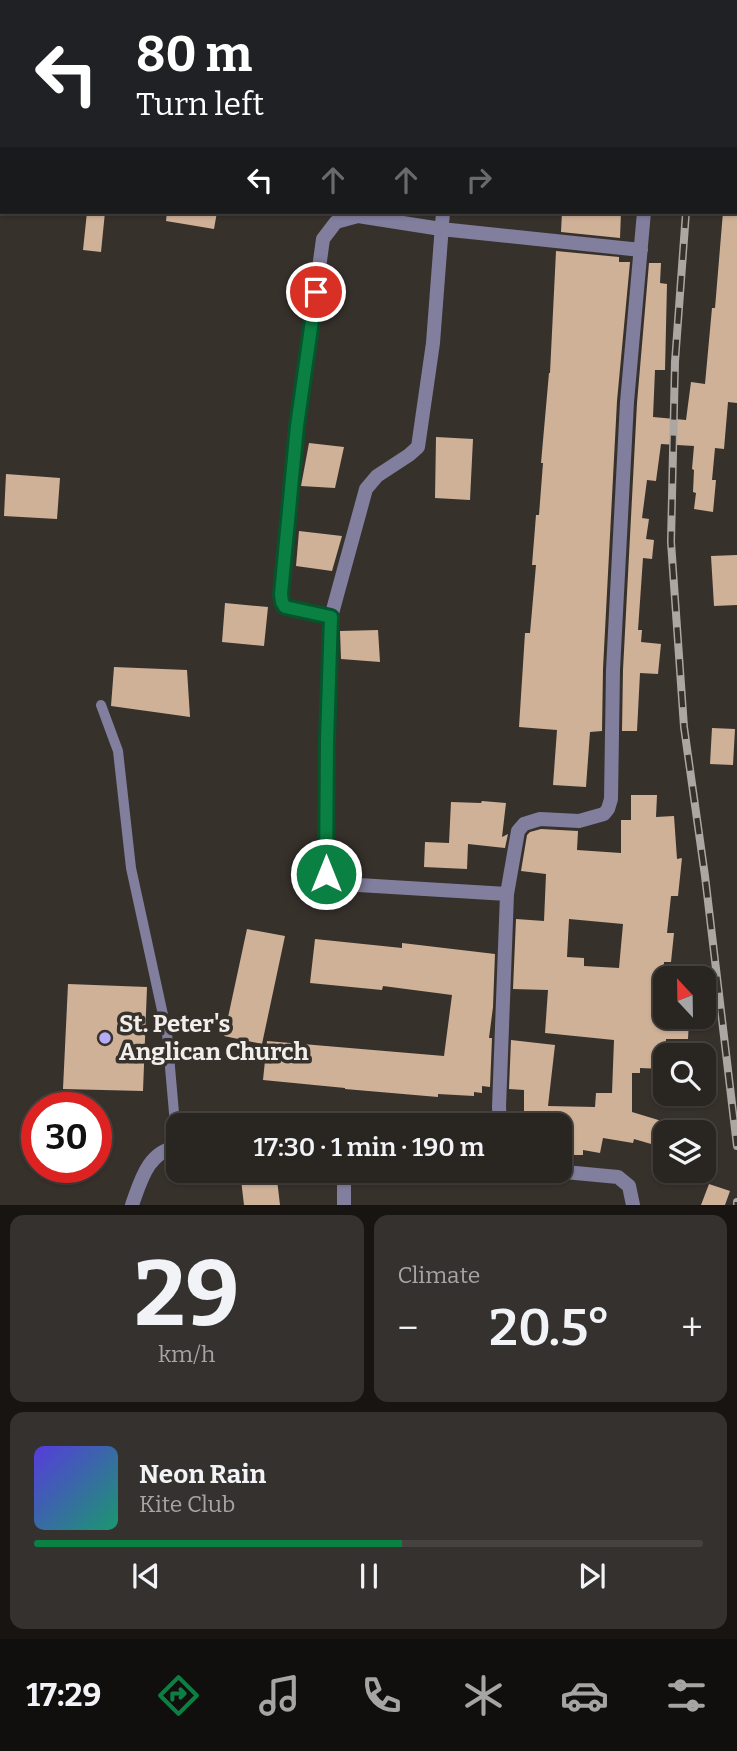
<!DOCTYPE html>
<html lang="en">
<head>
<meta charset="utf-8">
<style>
  body { margin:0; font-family:Bitter,serif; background:#35312e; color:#f1f3f6; height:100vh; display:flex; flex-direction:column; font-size:26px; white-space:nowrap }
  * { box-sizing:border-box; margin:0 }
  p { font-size:23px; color:#a5a5a5 }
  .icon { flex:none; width:38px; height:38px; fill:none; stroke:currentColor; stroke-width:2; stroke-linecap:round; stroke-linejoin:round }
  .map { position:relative; height:1205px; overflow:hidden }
  .panel { display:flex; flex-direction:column; gap:10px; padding:10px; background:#171412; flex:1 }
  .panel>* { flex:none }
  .banner { position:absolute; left:0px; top:0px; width:738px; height:214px; box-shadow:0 2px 5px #0004,0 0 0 2px #45423f; background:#202124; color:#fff; overflow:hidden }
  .needle { width:46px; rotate:338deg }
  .controls { position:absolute; left:653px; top:966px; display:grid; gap:14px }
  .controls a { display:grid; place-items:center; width:63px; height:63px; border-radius:14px; background:#292521; box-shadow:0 2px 5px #0004,0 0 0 2px #45423f; font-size:35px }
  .speed { position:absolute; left:21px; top:1092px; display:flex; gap:14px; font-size:35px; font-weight:700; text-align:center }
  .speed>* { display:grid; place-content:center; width:91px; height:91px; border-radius:50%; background:#292521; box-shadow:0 2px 5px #0004,0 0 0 2px #45423f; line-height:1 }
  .speed .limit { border:10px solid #d22; background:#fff; color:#111 }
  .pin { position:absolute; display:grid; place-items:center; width:60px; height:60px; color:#fff; margin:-30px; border:4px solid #fff; border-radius:50%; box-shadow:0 2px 7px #0007 }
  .me { position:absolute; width:77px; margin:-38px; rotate:0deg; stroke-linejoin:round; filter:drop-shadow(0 0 5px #0008) }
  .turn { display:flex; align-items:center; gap:24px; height:147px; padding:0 21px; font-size:32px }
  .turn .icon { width:91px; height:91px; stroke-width:2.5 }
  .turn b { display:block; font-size:49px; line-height:60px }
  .lanes { display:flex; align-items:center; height:66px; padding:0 21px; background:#0003; justify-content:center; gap:35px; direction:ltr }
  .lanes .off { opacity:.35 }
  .big { font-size:52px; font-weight:600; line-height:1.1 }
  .panel .widget { flex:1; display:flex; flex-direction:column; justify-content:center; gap:10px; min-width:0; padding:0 24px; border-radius:14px; background:#35312e }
  .panel .dial { align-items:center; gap:0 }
  .dial b { font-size:91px; line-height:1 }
  .song { display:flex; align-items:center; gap:21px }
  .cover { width:84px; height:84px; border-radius:10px; background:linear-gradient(135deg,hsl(250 70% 55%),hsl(160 70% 35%)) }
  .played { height:7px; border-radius:4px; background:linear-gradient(90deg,#0b8043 55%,#45423f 55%) }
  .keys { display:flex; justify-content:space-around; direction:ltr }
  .heat { display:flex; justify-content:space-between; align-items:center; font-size:38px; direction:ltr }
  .panel .tiles { flex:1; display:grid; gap:10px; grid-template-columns:1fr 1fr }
  .widget:last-child { grid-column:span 2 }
  .trip { position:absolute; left:166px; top:1113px; width:406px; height:70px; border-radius:14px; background:#292521; box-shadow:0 2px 5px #0004,0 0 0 2px #45423f; font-weight:600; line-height:70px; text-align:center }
  .tabs { display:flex; height:112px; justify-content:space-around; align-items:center; background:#100f0d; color:#a5a5a5 }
  .tabs .icon { width:49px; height:49px }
  .tabs .current { color:#0b8043 }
  .tabs b { font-size:32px; color:#f1f3f6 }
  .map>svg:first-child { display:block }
  .building { fill:#cfb198; fill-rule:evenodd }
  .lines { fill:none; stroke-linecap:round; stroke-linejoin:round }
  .service { stroke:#817e9e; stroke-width:10 }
  .minor { stroke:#817e9e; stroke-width:14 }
  .rail-casing { stroke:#aca7a3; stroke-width:8 }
  .rail { stroke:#37312c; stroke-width:5; stroke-dasharray:16; stroke-linecap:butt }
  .route-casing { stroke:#07532c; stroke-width:18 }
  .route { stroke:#0b8043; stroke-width:12 }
  .poi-dot { fill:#b6acf8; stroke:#37312c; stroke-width:2.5 }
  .labels { text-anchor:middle; stroke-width:7; stroke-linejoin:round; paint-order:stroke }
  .poi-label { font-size:24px; font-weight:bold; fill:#f2eeeb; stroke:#37312c; text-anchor:start }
</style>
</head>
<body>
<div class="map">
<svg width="737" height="1205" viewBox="0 0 737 1205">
  <rect width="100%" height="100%" fill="#37312c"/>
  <path class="building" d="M 737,197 L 737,403 L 728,402 L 724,449 L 715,448 L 712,480 L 716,480 L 713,512 L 694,509 L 696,493 L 693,492 L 694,470 L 692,469 L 694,446 L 661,444 L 656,481 L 647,480 L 642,518 L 649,519 L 646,539 L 654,540 L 652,559 L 643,558 L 638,630 L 642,630 L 641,642 L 661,644 L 658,674 L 640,673 L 637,731 L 622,731 L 623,670 L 637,403 L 649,263 L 661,263 L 660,283 L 667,284 L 665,370 L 655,370 L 653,417 L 686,420 L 691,382 L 705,384 L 712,308 L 715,308 L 723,212 L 737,212 Z
    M 87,212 L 105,212 L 101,252 L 83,250 Z
    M 167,212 L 217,212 L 214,229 L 166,221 Z
    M 562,212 L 621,212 L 620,238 L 561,232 Z
    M 556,251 L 619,257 L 619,262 L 630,262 L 617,401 L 603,669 L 602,731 L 590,732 L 586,787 L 553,785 L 557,730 L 519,727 L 525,633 L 530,633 L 536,565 L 532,565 L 536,515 L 539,515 L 543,463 L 541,463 L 549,373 L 550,373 Z
    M 436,437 L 473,439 L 470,500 L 435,498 Z
    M 309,443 L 344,447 L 335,488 L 301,486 Z
    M 6,474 L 60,478 L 57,519 L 4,516 Z
    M 299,531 L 342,536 L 332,571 L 296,566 Z
    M 737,555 L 737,605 L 714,606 L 711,556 Z
    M 225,603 L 268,607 L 264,646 L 222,642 Z
    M 378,630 L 380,662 L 341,659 L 340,631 Z
    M 114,667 L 187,670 L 190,717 L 111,706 Z
    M 712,728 L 735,729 L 733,765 L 710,764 Z
    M 631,795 L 657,795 L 656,817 L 674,816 L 677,859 L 682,858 L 678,896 L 671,896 L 667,933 L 674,933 L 671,962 L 664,962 L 661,1019 L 667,1019 L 667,1021 L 689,1021 L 688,1039 L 666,1039 L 664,1069 L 640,1068 L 640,1073 L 632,1073 L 632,1112 L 665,1122 L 665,1148 L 634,1139 L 633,1143 L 603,1138 L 600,1153 L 583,1150 L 583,1155 L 560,1155 L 560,1125 L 524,1125 L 524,1090 L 509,1089 L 511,1040 L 555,1045 L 548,1106 L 595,1107 L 596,1093 L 612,1093 L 614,1040 L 545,1033 L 548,990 L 513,989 L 516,919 L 544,921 L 546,874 L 521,871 L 527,835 L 530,832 L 541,829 L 578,831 L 577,850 L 621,853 L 621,820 L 631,820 ZM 569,919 L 623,924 L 619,968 L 584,966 L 584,958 L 567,957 Z
    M 482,801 L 506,803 L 502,837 L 508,834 L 505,848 L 468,844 L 467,869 L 424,867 L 425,842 L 449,843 L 451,802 L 481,803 Z
    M 247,929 L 285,936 L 262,1044 L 224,1036 Z
    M 315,939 L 402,948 L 402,943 L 495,954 L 493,1007 L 489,1038 L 492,1038 L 490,1087 L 482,1086 L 482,1093 L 474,1092 L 474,1096 L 438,1094 L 438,1097 L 345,1089 L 345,1088 L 263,1080 L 267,1041 L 444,1056 L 452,995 L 383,986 L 382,990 L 310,983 Z
    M 68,984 L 147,987 L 143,1091 L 63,1089 Z
    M 240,1171 L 276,1171 L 280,1205 L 244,1205 Z
    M 709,1184 L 730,1191 L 725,1205 L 701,1205 Z"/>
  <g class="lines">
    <path class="service" d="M 101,705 L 118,751 L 131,868 L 167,1033 L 177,1147"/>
    <path class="minor" d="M 399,0 L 410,2
      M 521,2 L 521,0
      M 660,2 L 660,0
      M 443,212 L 433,343 L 418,447 L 409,455 L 377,476 L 366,489 L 331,617 L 327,741 L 326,874 L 331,882 L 342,884 L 507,894
      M 331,617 L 285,607 L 282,602 L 281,594 L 297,427 L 323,239 L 336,222 L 358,216 L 441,229 L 641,250
      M 500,1125 L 499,1107 L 507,894 L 518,831 L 524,824 L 540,819 L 579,821 L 604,814 L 608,809 L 611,799 L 613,670 L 627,402 L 644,212
      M 344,1171 L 344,1205
      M 554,1171 L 618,1177 L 629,1186 L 633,1205
      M 132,1205 C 141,1180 148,1151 178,1147"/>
    <defs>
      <path id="rail" d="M 704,2 L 704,0
        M 686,212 L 675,362 L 671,542 L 684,727 L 705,876 L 737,1146
        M 737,1205 L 737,1202"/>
    </defs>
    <use href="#rail" class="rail-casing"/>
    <use href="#rail" class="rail"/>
  </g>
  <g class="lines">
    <defs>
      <path id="route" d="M 316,292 L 297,426 L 281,594 L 282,602 L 285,607 L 331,617 L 327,741 L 326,874"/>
    </defs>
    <use href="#route" class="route-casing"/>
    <use href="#route" class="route"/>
  </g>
  <circle class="poi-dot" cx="105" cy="1038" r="7"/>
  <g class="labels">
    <g class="poi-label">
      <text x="119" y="1032">St. Peter's<tspan x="119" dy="28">Anglican Church</tspan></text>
    </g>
  </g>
</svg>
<div class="controls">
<a><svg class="needle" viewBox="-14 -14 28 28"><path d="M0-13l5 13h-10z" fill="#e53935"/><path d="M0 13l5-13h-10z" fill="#a5a5a5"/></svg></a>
<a><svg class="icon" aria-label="search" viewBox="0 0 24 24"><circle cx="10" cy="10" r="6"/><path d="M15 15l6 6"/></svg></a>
<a><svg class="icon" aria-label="layers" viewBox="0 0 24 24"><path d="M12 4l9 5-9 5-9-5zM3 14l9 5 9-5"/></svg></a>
</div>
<div class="speed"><div class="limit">30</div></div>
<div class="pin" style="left:316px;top:292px;background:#d93025"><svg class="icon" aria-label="arrive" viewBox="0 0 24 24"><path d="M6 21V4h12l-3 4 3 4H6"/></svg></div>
<svg class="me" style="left:326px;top:874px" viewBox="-20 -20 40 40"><circle r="17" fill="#0b8043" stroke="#fff" stroke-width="3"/><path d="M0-11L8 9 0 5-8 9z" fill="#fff"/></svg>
<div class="trip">17:30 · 1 min · 190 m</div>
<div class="banner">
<div class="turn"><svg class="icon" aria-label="left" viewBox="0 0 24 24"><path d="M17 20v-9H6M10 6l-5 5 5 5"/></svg><div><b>80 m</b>Turn left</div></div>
<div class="lanes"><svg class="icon" aria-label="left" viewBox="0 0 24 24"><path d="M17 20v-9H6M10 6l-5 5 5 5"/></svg><svg class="icon off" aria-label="ahead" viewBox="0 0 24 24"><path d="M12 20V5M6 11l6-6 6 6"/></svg><svg class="icon off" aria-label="ahead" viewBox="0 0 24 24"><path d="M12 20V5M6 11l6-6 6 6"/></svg><svg class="icon off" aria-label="right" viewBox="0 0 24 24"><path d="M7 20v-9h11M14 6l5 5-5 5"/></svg></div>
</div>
</div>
<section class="panel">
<div class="tiles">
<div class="widget dial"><b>29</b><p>km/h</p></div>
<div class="widget"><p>Climate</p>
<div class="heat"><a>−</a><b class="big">20.5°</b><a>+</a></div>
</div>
<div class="widget">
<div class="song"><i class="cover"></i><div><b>Neon Rain</b><p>Kite Club</p></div></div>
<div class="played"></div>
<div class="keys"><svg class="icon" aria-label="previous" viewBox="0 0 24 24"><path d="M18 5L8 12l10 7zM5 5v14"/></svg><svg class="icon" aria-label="pause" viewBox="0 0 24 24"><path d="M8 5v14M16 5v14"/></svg><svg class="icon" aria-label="next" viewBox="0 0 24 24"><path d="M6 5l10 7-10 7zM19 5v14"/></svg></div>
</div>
</div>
</section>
<nav class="tabs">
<b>17:29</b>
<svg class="icon current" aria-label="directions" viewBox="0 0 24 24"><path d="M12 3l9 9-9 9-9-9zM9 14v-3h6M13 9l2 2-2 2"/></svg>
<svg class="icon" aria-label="music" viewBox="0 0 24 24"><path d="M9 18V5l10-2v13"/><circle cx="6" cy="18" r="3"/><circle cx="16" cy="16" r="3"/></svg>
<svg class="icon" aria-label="phone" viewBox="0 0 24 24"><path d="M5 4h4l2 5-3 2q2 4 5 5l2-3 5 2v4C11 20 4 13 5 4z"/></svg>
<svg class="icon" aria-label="climate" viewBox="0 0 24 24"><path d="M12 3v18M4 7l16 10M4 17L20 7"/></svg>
<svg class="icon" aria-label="car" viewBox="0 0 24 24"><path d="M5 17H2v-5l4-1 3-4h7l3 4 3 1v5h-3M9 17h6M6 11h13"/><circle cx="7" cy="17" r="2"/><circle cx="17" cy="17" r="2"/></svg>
<svg class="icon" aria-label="filters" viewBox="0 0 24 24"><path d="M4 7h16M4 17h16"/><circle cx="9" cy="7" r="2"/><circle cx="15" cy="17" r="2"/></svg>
</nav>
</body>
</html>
